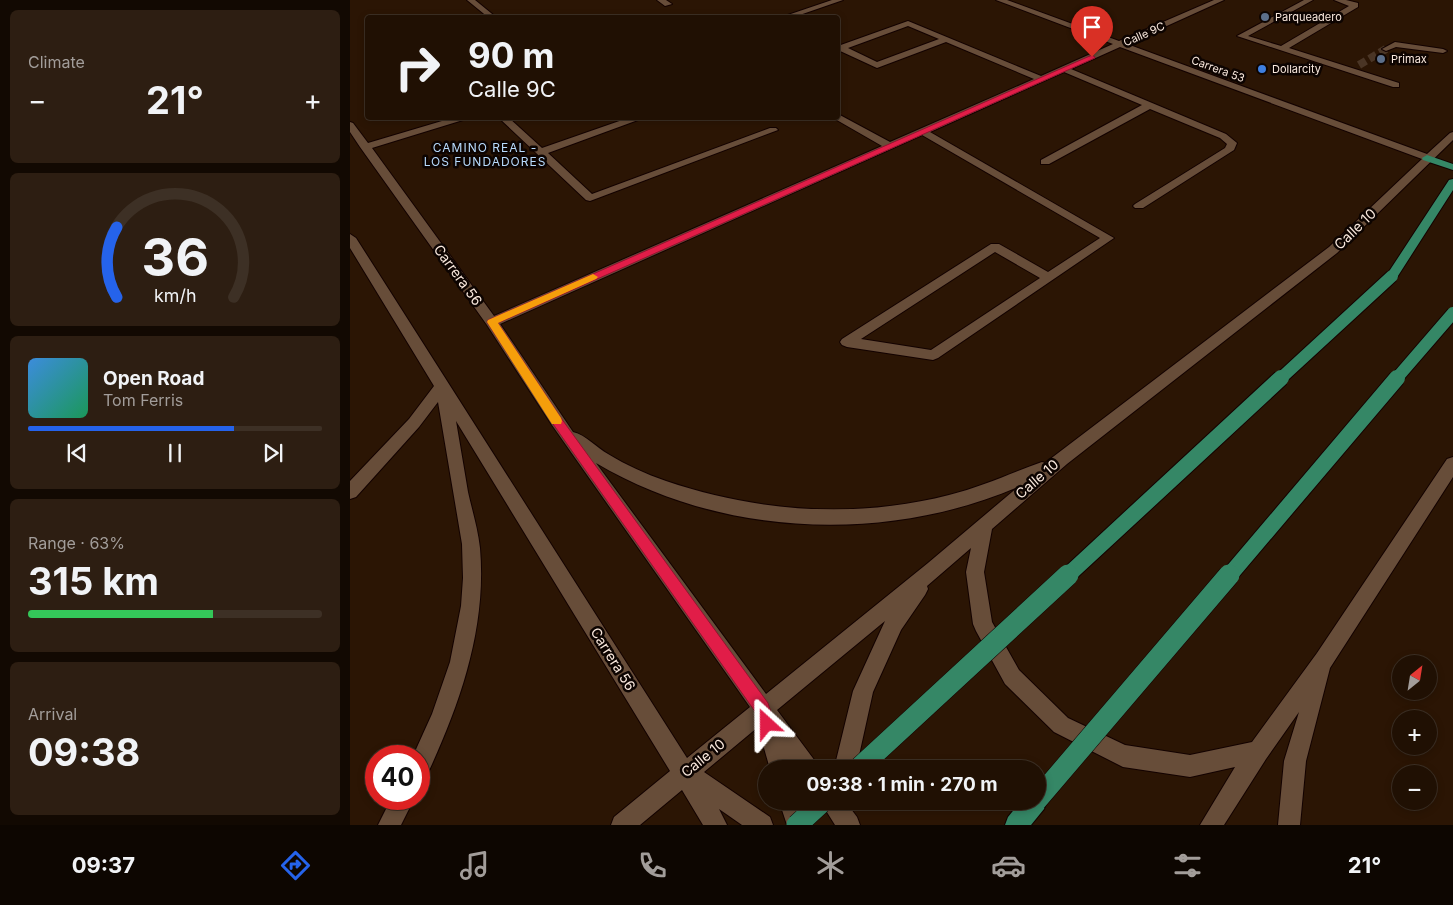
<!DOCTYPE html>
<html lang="en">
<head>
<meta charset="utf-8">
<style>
  body { margin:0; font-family:Inter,sans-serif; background:#2d1e12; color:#f1f3f6; height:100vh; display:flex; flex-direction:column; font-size:19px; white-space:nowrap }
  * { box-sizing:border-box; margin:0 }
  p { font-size:16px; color:#a29d9a }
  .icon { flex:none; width:28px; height:28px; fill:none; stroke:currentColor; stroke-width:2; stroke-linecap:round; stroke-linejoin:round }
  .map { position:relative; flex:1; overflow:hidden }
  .panel { display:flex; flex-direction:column; gap:10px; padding:10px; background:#120902; width:350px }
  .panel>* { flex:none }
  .guide { position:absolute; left:15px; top:15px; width:475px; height:105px; border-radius:5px; box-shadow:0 2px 8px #0003,0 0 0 1px #3d3025; background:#201003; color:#f1f3f6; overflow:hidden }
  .needle { width:32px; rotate:30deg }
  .buttons { position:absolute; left:1042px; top:655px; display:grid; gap:10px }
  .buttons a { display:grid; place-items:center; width:45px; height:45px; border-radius:50%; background:#201003; box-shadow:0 2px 8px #0003,0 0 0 1px #3d3025; font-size:25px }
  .speed { position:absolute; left:15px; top:745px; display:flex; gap:10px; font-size:25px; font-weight:700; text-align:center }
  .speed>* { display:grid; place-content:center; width:65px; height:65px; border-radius:50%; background:#201003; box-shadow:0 2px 8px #0003,0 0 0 1px #3d3025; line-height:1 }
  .speed .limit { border:8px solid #d22; background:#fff; color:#111 }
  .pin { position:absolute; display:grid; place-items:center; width:42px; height:42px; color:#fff; margin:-51px -21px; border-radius:50% 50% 50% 0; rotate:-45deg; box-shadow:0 0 5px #0007 }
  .pin .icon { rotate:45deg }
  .me { position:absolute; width:55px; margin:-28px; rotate:336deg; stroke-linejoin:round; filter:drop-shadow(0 0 4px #0008) }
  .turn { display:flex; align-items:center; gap:18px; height:105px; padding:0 20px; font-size:22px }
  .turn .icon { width:65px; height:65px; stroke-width:2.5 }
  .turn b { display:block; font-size:35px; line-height:42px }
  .big { font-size:38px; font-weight:700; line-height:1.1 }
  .panel .tile { flex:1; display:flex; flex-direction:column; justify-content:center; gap:8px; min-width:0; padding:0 18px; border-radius:8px; background:#2d1e12 }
  .panel .dial { align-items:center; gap:0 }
  .dial svg { height:130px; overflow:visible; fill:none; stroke:#3d3025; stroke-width:7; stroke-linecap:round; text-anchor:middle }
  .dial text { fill:#f1f3f6; stroke:none }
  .song { display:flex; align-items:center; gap:15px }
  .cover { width:60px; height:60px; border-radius:8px; background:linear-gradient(135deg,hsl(210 70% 55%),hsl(150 70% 35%)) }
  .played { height:5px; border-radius:2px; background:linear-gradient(90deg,#2563eb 70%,#3d3025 70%) }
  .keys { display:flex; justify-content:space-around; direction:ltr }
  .heat { display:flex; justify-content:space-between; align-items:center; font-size:28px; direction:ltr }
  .charge { height:8px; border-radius:4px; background:linear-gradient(90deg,#34c759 63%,#3d3025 0) }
  .trip { position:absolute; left:408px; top:760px; width:288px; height:50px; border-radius:25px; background:#201003; box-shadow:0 2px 8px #0003,0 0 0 1px #3d3025; font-weight:700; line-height:50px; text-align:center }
  .menu { display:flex; height:80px; justify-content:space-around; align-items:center; background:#0d0601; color:#a29d9a }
  .menu .icon { width:35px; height:35px }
  .menu .active { color:#2563eb }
  .menu b { font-size:22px; color:#f1f3f6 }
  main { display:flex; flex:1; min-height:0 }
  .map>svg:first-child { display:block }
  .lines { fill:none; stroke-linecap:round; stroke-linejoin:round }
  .minor-tunnel { stroke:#4a3525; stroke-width:8; stroke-dasharray:8 4; stroke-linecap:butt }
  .minor-casing { stroke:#130200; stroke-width:2 }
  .major-casing { stroke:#130200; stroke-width:2 }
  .minor { fill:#674d39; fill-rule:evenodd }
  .major { fill:#358766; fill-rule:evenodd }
  .major-bridge-far2-casing { stroke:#130200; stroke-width:14; stroke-linecap:butt }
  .major-bridge-far1-casing { stroke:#130200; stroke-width:18; stroke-linecap:butt }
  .major-bridge-casing { stroke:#130200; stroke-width:22; stroke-linecap:butt }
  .major-bridge-far2 { stroke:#358766; stroke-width:12 }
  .major-bridge-far1 { stroke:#358766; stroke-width:16 }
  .major-bridge { stroke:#358766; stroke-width:21 }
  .route { fill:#e11d48; stroke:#92132f }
  .slow { fill:#f59e0b }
  .service-dot { fill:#5c6f8a; stroke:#0d0401; stroke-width:2 }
  .shop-dot { fill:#3f7fe0; stroke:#0d0401; stroke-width:2 }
  .labels { text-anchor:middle; stroke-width:5; stroke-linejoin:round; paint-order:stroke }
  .far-poi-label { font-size:11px; fill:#f9e8dd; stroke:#0d0401; text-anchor:start }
  .far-street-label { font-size:11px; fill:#f9e8dd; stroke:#0d0401 }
  .far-neighbourhood-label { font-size:12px; letter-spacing:1px; fill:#b8dbfd; stroke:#0d0401 }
  .street-label { font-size:14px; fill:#f9e8dd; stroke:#0d0401 }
</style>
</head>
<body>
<main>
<section class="panel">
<div class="tile"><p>Climate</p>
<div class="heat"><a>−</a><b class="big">21°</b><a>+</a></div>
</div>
<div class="tile dial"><svg viewBox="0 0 100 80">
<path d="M14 69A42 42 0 1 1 86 69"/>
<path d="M14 69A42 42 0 0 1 14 26" stroke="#2563eb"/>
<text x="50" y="56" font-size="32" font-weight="700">36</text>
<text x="50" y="72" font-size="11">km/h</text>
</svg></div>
<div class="tile">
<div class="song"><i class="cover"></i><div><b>Open Road</b><p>Tom Ferris</p></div></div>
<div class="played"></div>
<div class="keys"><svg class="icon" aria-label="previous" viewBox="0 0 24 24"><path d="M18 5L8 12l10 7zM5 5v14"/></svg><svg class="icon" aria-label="pause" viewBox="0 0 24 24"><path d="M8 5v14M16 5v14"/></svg><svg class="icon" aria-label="next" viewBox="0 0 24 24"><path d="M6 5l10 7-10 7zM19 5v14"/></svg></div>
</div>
<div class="tile"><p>Range · 63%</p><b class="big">315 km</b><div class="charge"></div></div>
<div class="tile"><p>Arrival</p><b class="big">09:38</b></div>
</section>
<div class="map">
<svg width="1103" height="825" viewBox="0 0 1103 825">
  <rect width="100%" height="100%" fill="#2b1504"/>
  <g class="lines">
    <path class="minor-tunnel" d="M 1009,65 L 1036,49"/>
    <defs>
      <path id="minor" d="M 117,0 L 125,0 L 147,18 L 139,18 Z
        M 307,0 L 316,0 L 322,4 L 315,6 Z
        M 482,0 L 493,0 L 441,18 L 429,18 Z
        M 646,0 L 657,0 L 769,41 L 864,0 L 874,0 L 777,44 L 1077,154 L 1100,133 L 1103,132 L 1103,140 L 987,253 L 717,464 L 642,529 L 634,572 L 642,622 L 669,670 L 718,718 L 775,745 L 840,755 L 902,742 L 967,653 L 1097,459 L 1103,457 L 1103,477 L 980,668 L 956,761 L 950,825 L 928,825 L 934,761 L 949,712 L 916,759 L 874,825 L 850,825 L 885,767 L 840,777 L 773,767 L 704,732 L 655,684 L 626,631 L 623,624 L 616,572 L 621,548 L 577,586 L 578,589 L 575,595 L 551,630 L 523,692 L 506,769 L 484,769 L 503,691 L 535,621 L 427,710 L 465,761 L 468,769 L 444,769 L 440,764 L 442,769 L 420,769 L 408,727 L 354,772 L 420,817 L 423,825 L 392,825 L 369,809 L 377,825 L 353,825 L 332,790 L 290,825 L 261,825 L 264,817 L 320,771 L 106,421 C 110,445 114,468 118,492 C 122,510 128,529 130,548 C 137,628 110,704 77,775 L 69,778 L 69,756 L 63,756 L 82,714 L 100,662 L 111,606 L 113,578 L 112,544 L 88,402 L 69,427 L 6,497 L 0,499 L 0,481 L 59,419 L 84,386 L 0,248 L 0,234 L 6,238 L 337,758 L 400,707 L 202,425 L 137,325 L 10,147 L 0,132 L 0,122 L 3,123 L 18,143 L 102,118 L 114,118 L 113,120 L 22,148 L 144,316 L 532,146 L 485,119 L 484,118 L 488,118 L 488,114 L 540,142 L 684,79 L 596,42 L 527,68 L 488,50 L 488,46 L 558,21 L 691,76 L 763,44 ZM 558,26 L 589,39 L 527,62 L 498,48 ZM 770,47 L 1072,159 L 979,247 L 695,463 L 692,462 C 661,473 632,487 599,495 C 506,519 407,512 316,481 C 296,474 276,465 258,454 C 247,448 236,435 223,432 L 150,324 L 572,135 L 750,238 L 698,272 L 649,244 L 641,244 L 492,339 L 490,342 L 492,345 L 497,347 L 583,360 L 588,358 L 764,238 L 580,132 L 714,72 L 792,105 L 691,160 L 691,164 L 699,164 L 800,109 L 870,138 L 877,144 L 875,148 L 785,204 L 783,206 L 785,208 L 793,208 L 884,150 L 887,143 L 876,134 L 721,69 ZM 645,252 L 690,278 L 581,350 L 511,339 ZM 246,463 C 371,537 535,544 668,487 L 578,563 L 416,694 Z
        M 954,0 L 963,0 L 898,36 L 931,46 L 999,6 L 984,0 L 996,0 L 1008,3 L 1008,7 L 939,48 L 1049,83 L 1049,87 L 1043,87 L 887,36 Z
        M 1045,42 L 1093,49 L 1097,51 L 1093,53 L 1046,47 L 1036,51 L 1032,49 Z
        M 149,118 L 159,118 L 192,148 L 278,118 L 289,118 L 288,120 L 198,153 L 242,194 L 420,128 L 426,128 L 428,130 L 240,201 L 236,200 Z
        M 41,799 L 64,799 L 51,825 L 28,825 Z
        M 429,801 L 451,801 L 459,825 L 437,825 Z
        M 470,801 L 495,801 L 507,817 L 510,825 L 485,825 Z"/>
      <path id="major" d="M 1077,155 L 1103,164 L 1103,170 L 1073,160 L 1072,158 Z
        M 1103,179 L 1103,190 L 1046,279 L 1038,279 L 1036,276 L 1038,273 L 1099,180 Z
        M 686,790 L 694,793 L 697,801 L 694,809 L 681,825 L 655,825 L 658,817 L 671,801 L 686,801 Z"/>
    </defs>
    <use href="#minor" class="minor-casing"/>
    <use href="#major" class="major-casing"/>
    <use href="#minor" class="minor"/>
    <use href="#major" class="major"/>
    <defs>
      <path id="major-bridge-far2" d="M 930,379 L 1042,276
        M 1046,379 L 1103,313"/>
      <path id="major-bridge-far1" d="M 716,577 L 931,378
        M 878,577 L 1047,378"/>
      <path id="major-bridge" d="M 508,769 L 718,575
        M 686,801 L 879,575
        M 447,825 L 473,801"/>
    </defs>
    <use href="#major-bridge-far2" class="major-bridge-far2-casing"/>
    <use href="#major-bridge-far1" class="major-bridge-far1-casing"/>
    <use href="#major-bridge" class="major-bridge-casing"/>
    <use href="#major-bridge-far2" class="major-bridge-far2"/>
    <use href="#major-bridge-far1" class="major-bridge-far1"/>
    <use href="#major-bridge" class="major-bridge"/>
  </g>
  <path class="route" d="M 742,55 L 745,57 L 745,58 L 148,323 L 211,418 L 418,703 L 425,724 L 423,729 L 417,732 L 412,729 L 406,713 L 203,424 L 137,322 L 138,320 Z"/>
  <path class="slow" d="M 243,274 L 248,277 L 246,279 L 148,323 L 211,418 L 212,421 L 211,424 L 202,424 L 137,322 L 138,320 Z"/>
  <g class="service-dot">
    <circle cx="915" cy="17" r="5"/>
    <circle cx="1031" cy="59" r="5"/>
  </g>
  <circle class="shop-dot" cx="912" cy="69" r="5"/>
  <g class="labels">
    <g class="far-poi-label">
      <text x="925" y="21">Parqueadero</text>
      <text x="1041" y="63">Primax</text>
      <text x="922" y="73">Dollarcity</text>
    </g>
    <g class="far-street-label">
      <text transform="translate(794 34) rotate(-24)" y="4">Calle 9C</text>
      <text transform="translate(868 69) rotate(20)" y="4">Carrera 53</text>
    </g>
    <g class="far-neighbourhood-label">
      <text x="135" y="152">CAMINO REAL -<tspan x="135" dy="14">LOS FUNDADORES</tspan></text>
    </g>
    <g class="street-label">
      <text transform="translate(1005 229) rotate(-44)" y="5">Calle 10</text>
      <text transform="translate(108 275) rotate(54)" y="5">Carrera 56</text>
      <text transform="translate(687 479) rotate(-41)" y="5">Calle 10</text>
      <text transform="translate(263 659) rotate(58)" y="5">Carrera 56</text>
      <text transform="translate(353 758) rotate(-39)" y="5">Calle 10</text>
    </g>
  </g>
</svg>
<div class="buttons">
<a><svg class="needle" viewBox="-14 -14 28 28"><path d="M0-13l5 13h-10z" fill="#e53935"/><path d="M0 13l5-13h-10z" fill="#a29d9a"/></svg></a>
<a>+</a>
<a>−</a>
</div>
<div class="speed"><div class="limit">40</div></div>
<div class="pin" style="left:742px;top:57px;background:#d93025"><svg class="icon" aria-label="arrive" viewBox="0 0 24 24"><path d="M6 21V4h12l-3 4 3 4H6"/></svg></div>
<svg class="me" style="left:417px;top:724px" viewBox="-20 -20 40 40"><path d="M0-17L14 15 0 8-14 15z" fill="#e11d48" stroke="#fff" stroke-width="4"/></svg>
<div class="trip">09:38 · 1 min · 270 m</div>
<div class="guide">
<div class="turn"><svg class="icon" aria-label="right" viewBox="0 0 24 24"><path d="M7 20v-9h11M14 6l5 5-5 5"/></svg><div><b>90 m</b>Calle 9C</div></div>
</div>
</div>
</main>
<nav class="menu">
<b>09:37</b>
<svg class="icon active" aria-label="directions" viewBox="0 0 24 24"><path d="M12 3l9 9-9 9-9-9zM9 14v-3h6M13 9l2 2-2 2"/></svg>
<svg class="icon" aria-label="music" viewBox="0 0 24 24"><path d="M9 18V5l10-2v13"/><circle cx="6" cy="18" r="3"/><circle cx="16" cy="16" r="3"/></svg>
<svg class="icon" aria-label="phone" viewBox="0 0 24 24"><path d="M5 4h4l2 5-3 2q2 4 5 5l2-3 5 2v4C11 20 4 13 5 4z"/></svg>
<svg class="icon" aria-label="climate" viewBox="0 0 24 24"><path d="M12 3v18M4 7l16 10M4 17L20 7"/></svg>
<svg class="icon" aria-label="car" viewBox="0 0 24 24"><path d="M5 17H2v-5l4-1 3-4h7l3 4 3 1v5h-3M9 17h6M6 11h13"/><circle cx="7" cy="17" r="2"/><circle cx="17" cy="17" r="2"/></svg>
<svg class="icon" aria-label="filters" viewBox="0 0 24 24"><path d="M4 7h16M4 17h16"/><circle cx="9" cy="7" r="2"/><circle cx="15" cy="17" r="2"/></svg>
<b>21°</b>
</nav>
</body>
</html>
